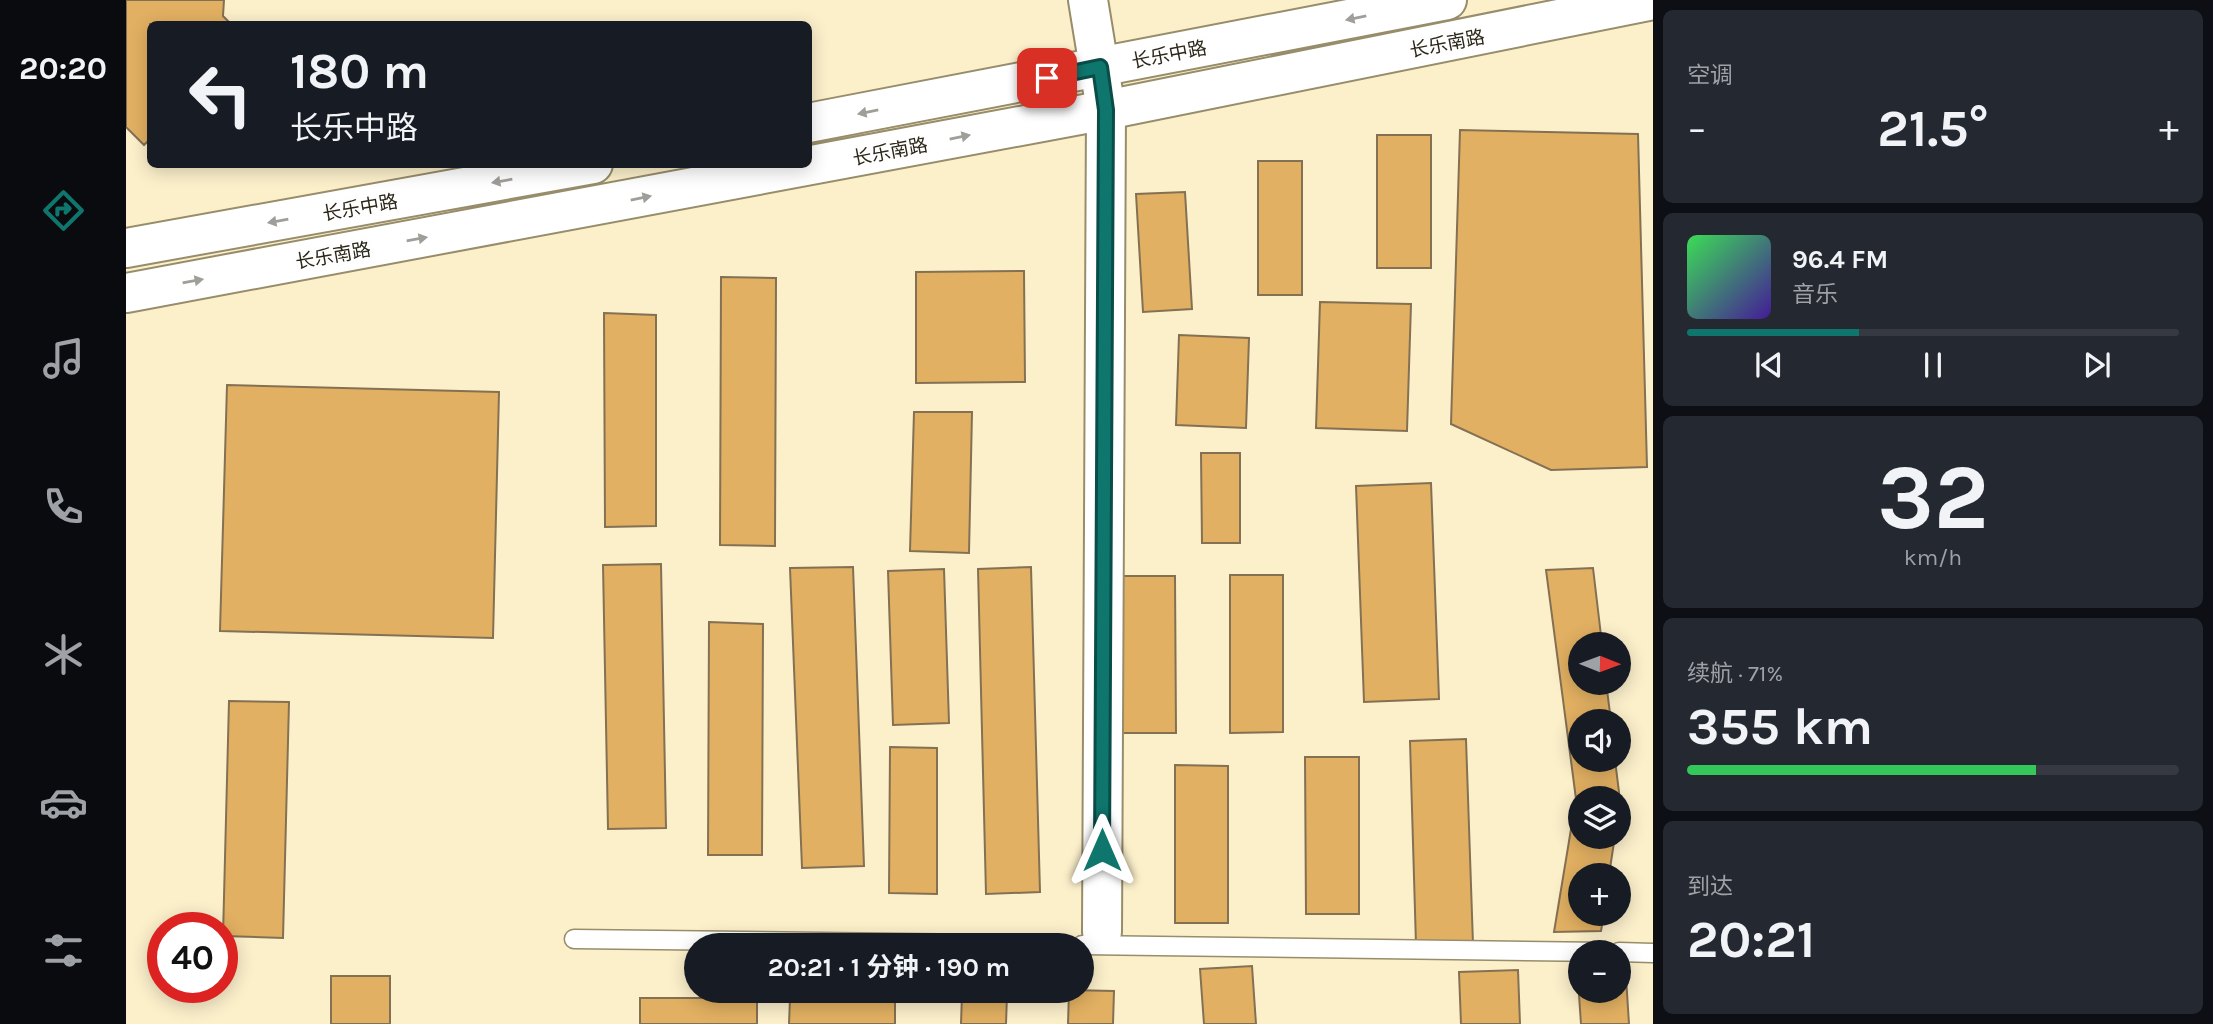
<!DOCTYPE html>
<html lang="zh">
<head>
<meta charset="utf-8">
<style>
  body { margin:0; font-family:Karla,"Noto Sans SC",sans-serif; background:#242831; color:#f1f3f6; height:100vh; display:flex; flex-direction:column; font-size:26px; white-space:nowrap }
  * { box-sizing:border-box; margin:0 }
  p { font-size:23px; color:#9ea1a6 }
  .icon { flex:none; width:38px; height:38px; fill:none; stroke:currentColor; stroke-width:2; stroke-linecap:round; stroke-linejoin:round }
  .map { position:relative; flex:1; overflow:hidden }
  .side { display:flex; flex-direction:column; gap:10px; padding:10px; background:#0d0f14; width:560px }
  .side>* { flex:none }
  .guide { position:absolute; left:21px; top:21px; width:665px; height:147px; border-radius:10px; box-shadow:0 4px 18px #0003; background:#171b24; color:#f1f3f6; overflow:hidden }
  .needle { width:46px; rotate:91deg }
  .fabs { position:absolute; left:1442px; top:632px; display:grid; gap:14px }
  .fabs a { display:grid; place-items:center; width:63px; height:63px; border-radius:50%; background:#171b24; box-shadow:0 4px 18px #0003; font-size:35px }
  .speed { position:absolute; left:21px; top:912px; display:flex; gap:14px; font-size:35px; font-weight:700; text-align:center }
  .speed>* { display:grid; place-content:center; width:91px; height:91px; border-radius:50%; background:#171b24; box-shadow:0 4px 18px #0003; line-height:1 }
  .speed .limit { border:10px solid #d22; background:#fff; color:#111 }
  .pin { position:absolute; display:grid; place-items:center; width:60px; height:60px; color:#fff; margin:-30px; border-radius:14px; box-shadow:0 4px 10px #0006 }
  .me { position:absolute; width:77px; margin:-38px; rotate:0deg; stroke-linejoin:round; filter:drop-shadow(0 0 5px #0008) }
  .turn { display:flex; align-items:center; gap:24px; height:147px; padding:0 28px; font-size:32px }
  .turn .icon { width:91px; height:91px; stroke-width:2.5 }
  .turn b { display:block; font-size:49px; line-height:60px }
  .big { font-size:52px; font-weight:700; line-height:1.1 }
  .side .tile { flex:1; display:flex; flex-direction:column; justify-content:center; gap:10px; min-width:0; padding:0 24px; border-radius:10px; background:#242831 }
  .side .dial { align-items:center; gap:0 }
  .dial b { font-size:91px; line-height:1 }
  .song { display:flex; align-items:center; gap:21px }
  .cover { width:84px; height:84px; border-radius:10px; background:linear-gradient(135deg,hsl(130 70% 55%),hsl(260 70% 35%)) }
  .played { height:7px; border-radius:4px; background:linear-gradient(90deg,#0f766e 35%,#363941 35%) }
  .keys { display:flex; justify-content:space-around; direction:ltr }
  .heat { display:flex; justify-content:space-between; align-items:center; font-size:38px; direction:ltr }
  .charge { height:10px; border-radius:5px; background:linear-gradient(90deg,#34c759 71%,#363941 0) }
  .trip { position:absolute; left:558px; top:933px; width:410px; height:70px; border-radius:35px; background:#171b24; box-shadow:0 4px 18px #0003; font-weight:700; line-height:70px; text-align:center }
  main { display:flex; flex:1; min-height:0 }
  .tab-bar { display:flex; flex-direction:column; width:126px; justify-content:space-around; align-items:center; background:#090b0e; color:#9ea1a6 }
  .tab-bar .icon { width:49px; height:49px }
  .tab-bar .selected { color:#0f766e }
  .tab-bar b { font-size:32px; color:#f1f3f6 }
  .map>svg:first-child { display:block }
  .building { fill:#e2b062; stroke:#847053; stroke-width:2 }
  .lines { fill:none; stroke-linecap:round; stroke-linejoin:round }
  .service-casing { stroke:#978d6a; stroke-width:21 }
  .tertiary-casing { stroke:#978d6a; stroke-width:42 }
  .secondary-casing { stroke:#978d6a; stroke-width:42 }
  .service { stroke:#fff; stroke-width:18 }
  .tertiary { stroke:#fff; stroke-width:38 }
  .secondary { stroke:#fff; stroke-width:38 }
  .oneway { fill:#a09e98 }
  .route-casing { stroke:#0a4d48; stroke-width:18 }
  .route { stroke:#0f766e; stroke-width:12 }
  .labels { text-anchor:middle; stroke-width:7; stroke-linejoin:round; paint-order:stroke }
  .street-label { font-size:19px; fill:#2c2719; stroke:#fefefe }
</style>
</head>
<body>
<main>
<nav class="tab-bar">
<b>20:20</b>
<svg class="icon selected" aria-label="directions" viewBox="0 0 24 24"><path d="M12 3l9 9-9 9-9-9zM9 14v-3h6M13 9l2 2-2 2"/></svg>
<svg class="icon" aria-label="music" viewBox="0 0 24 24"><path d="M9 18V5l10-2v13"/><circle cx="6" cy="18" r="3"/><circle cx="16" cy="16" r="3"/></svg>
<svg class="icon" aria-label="phone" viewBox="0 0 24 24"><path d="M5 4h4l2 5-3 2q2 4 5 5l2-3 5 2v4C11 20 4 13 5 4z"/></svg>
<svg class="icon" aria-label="climate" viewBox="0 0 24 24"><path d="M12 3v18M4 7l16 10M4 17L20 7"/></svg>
<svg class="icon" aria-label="car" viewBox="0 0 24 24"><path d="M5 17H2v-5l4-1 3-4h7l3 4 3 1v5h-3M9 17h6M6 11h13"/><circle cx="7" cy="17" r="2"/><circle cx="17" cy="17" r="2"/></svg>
<svg class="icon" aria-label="filters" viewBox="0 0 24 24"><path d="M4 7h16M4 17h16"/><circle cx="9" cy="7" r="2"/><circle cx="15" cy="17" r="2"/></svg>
</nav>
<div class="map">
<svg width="1527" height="1024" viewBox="0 0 1527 1024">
  <rect width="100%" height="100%" fill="#fcf0cb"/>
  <path class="building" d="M 0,0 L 98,0 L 97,16 L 105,24 L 24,24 L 24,139 L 18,145 L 0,127 Z
    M 1334,130 L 1512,134 L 1521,467 L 1425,470 L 1325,424 Z
    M 1251,135 L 1305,135 L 1305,268 L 1251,268 Z
    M 1132,161 L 1176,161 L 1176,295 L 1132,295 Z
    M 1059,192 L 1066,309 L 1017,312 L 1010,194 Z
    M 898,271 L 899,382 L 790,383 L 790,272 Z
    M 595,277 L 650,278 L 649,546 L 594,545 Z
    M 1194,302 L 1285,304 L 1281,431 L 1190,428 Z
    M 478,313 L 530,315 L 530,526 L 479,527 Z
    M 1053,335 L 1123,338 L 1120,428 L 1050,425 Z
    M 101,385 L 373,392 L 367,638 L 94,631 Z
    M 788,412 L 846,412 L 843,553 L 784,551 Z
    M 1075,453 L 1114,453 L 1114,543 L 1076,543 Z
    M 1305,483 L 1313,699 L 1238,702 L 1230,486 Z
    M 535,564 L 540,828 L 482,829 L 477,565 Z
    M 727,567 L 738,866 L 676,868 L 664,568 Z
    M 905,567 L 914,892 L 860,894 L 852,569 Z
    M 1467,568 L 1476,644 L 1454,644 L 1454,682 L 1480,682 L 1485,721 L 1454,721 L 1454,760 L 1489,760 L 1494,800 L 1493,810 L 1493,798 L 1454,798 L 1454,836 L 1489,836 L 1483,875 L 1454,875 L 1454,914 L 1478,914 L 1475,931 L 1428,932 L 1450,799 L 1420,570 Z
    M 818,569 L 823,723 L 767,725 L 762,571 Z
    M 1104,575 L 1157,575 L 1157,732 L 1104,733 Z
    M 997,576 L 1049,576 L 1050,733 L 997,733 Z
    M 583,622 L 637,624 L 636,855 L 582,855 Z
    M 103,701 L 163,702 L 157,938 L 97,936 Z
    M 1340,739 L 1347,944 L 1290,945 L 1284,741 Z
    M 764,747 L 811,748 L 811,894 L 763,893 Z
    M 1179,757 L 1233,757 L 1233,914 L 1180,914 Z
    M 1049,765 L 1102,766 L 1102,923 L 1049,923 Z
    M 1126,966 L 1130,1024 L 1078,1024 L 1074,969 Z
    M 1392,970 L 1394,1024 L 1335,1024 L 1333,972 Z
    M 205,976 L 264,976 L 264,1024 L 205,1024 Z
    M 1493,977 L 1500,977 L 1503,1024 L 1455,1024 L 1452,980 L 1454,990 L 1493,990 Z
    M 943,990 L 988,991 L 987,1024 L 942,1024 Z
    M 836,994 L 881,995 L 880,1024 L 835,1024 Z
    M 514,998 L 631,998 L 631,1024 L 514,1024 Z
    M 664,998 L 769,999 L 769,1024 L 663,1024 Z"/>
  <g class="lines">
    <defs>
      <path id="service" d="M 448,939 L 932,945
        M 956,945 L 1480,952
        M 1493,952 L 1527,953"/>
      <path id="tertiary" d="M 962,0 L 980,110 L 976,932"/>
      <path id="secondary" d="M 682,123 L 1321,0
        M 0,248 L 467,164
        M 0,293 L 980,110 L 1527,0"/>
    </defs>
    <use href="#service" class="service-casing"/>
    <use href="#tertiary" class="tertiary-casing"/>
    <use href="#secondary" class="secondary-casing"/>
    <use href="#service" class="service"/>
    <use href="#tertiary" class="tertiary"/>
    <use href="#secondary" class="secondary"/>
  </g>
  <defs><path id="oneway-solid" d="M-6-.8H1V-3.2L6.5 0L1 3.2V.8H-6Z" transform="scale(1.75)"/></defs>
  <g class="oneway">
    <use href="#oneway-solid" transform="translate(1230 18) rotate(169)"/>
    <use href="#oneway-solid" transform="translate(742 112) rotate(169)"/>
    <use href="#oneway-solid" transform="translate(834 137) rotate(-11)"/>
    <use href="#oneway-solid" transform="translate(376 181) rotate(170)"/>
    <use href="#oneway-solid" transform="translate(515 198) rotate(-11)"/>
    <use href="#oneway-solid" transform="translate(152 221) rotate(170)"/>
    <use href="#oneway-solid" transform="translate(291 239) rotate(-10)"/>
    <use href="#oneway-solid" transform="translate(67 281) rotate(-10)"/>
  </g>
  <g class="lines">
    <defs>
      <path id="route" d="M 921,78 L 974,67 L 980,110 L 976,850"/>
    </defs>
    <use href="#route" class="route-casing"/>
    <use href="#route" class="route"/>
  </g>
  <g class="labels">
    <g class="street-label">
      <text transform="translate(1321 43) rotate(-11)" y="7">长乐南路</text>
      <text transform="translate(1043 54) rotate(-11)" y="7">长乐中路</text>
      <text transform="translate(764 151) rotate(-11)" y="7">长乐南路</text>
      <text transform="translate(234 207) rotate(-10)" y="7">长乐中路</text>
      <text transform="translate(207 255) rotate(-10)" y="7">长乐南路</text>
    </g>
  </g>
</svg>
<div class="fabs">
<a><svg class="needle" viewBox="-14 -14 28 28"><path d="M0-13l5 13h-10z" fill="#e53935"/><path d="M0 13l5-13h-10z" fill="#9ea1a6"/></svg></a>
<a><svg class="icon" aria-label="sound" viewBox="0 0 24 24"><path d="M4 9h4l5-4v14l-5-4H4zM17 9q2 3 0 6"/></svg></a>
<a><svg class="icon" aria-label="layers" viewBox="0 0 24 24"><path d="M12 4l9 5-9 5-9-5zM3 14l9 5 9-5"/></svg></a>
<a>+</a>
<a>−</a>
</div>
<div class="speed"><div class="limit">40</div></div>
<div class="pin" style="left:921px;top:78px;background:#d93025"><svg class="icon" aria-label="arrive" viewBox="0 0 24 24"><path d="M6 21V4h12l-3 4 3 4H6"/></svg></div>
<svg class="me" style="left:976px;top:850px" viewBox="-20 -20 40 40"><path d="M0-17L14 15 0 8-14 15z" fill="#0f766e" stroke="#fff" stroke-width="4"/></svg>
<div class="trip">20:21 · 1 分钟 · 190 m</div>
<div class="guide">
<div class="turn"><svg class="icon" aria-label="left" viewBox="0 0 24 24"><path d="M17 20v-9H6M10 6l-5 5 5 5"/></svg><div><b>180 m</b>长乐中路</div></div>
</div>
</div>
<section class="side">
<div class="tile"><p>空调</p>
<div class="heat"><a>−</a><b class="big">21.5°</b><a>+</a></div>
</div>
<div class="tile">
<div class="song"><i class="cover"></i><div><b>96.4 FM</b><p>音乐</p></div></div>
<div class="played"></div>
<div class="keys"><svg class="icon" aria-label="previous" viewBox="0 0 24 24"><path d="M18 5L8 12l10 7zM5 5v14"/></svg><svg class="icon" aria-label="pause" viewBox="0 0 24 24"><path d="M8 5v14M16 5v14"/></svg><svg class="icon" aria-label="next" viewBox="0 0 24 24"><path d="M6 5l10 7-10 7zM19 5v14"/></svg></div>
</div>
<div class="tile dial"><b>32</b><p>km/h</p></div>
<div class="tile"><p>续航 · 71%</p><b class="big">355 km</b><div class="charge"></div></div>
<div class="tile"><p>到达</p><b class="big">20:21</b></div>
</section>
</main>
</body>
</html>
